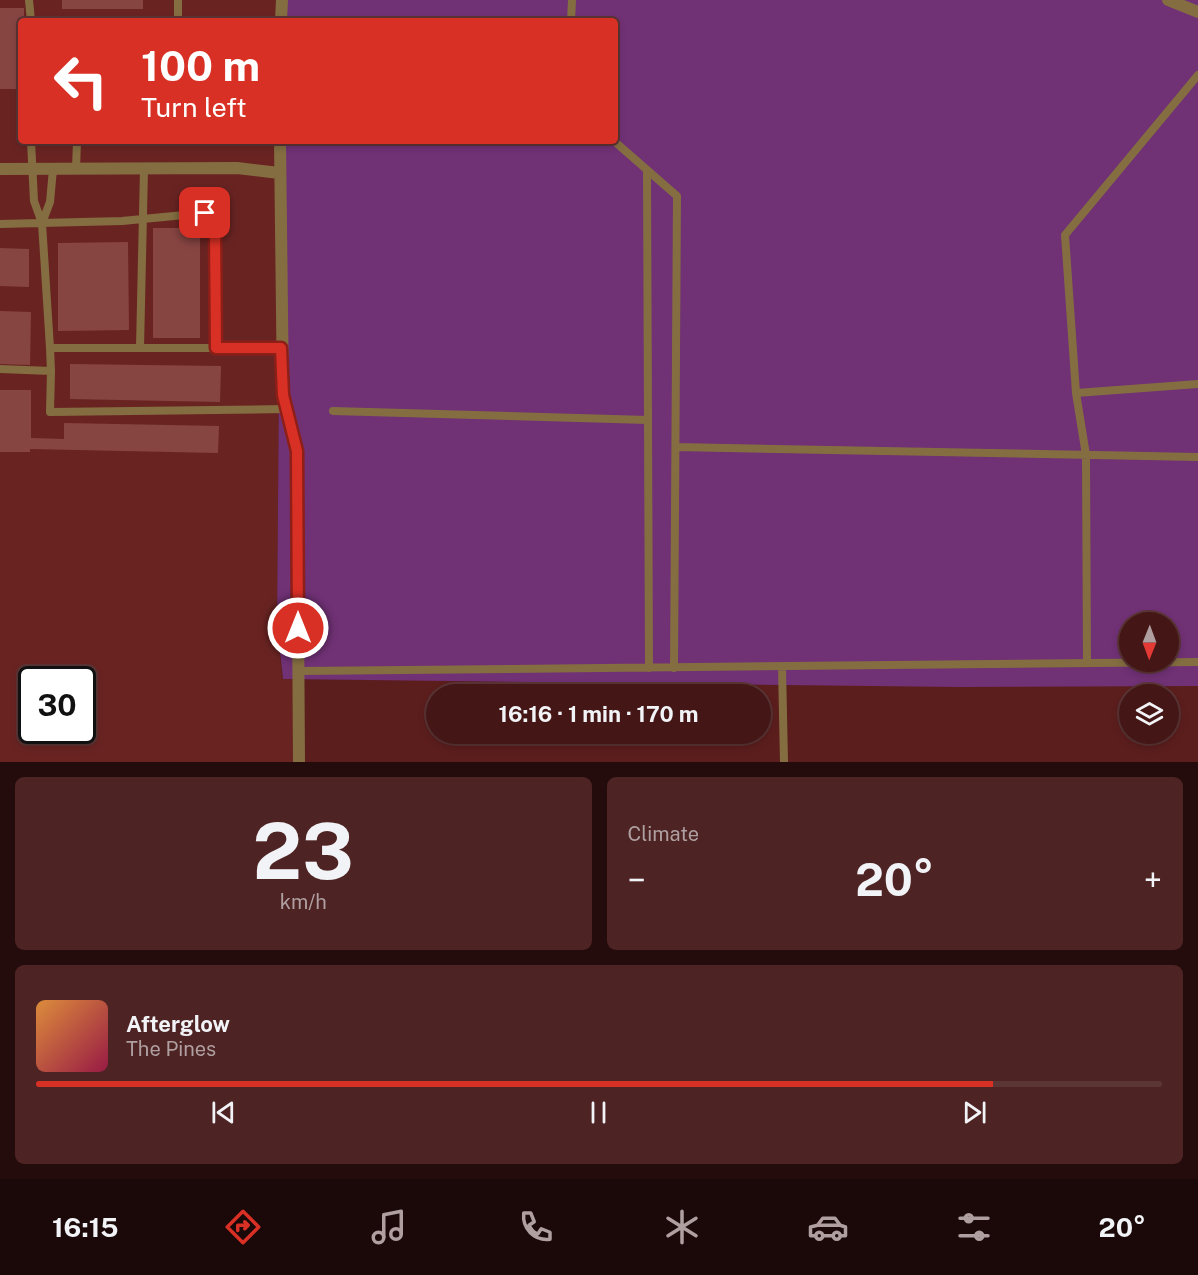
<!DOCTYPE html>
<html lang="en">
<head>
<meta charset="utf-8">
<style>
  body { margin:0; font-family:"Public Sans",sans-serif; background:#4e2323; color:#f1f3f6; height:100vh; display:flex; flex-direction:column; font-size:22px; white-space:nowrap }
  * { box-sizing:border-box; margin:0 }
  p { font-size:20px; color:#af9fa1 }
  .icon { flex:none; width:33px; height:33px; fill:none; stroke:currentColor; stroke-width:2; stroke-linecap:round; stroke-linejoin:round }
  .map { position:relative; height:762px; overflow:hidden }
  .sheet { display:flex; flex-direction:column; gap:15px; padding:15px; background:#250c0c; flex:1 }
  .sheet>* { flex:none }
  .banner { position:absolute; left:18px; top:18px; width:600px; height:126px; border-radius:6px; box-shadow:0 3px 9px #0003,0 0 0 2px #5c3535; background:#d93025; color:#fff; overflow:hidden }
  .needle { width:39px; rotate:181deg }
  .fabs { position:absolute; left:1119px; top:612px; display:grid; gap:12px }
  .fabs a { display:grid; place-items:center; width:60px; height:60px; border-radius:50%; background:#441616; box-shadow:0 3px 9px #0003,0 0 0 2px #5c3535; font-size:30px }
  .speed { position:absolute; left:18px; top:666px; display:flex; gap:12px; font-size:30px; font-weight:700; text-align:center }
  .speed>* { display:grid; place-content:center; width:78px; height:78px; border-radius:50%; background:#441616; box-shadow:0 3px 9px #0003,0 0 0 2px #5c3535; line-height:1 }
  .speed .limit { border:3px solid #111; border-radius:9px; background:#fff; color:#111 }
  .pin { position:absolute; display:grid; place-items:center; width:51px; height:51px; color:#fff; margin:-26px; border-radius:12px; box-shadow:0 3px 9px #0006 }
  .me { position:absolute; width:66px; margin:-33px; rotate:0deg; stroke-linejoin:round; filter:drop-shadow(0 0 4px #0008) }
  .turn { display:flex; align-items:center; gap:21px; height:126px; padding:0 24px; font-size:27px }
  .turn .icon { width:78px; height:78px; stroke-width:2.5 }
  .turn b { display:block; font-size:42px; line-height:51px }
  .big { font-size:45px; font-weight:700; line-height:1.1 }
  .sheet .widget { flex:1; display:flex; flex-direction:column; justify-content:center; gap:9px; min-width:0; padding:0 21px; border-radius:9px; background:#4e2323 }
  .sheet .dial { align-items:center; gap:0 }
  .dial b { font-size:78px; line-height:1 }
  .song { display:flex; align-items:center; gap:18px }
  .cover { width:72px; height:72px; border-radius:9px; background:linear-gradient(135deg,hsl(30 70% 55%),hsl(340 70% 35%)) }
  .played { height:6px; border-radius:3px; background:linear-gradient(90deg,#d93025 85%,#5c3535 85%) }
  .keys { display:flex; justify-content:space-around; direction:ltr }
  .heat { display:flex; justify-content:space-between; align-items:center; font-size:33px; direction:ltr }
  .sheet .tiles { flex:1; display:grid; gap:15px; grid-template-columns:1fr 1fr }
  .widget:last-child { grid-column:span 2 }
  .trip { position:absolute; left:426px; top:684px; width:345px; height:60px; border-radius:30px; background:#441616; box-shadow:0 3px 9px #0003,0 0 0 2px #5c3535; font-weight:700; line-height:60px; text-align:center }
  .tabs { display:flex; height:96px; justify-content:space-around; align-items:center; background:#1b0909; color:#af9fa1 }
  .tabs .icon { width:42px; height:42px }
  .tabs .selected { color:#d93025 }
  .tabs b { font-size:27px; color:#f1f3f6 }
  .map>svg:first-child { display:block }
  .built { fill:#692422; fill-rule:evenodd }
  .green { fill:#703175; fill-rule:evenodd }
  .building { fill:#874542 }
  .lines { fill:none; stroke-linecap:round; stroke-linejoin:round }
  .service { stroke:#846e41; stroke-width:8 }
  .minor { stroke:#846e41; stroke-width:12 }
  .route-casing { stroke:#8d1f18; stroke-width:15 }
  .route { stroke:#d93025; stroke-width:10 }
</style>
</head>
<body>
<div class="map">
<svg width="1198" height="762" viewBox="0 0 1198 762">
  <rect width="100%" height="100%" fill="#5b1e1d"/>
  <path class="built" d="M 0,0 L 282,0 L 282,21 L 21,21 L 21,141 L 281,141 L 277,625 L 282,679 L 302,680 L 301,762 L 0,762 ZM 32,680 L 82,680 L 82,730 L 32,730 Z"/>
  <path class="green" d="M 282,0 L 1198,0 L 1198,686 L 959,687 L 283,679 L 277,625 L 281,141 L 615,141 L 615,21 L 282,21 ZM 1130,622 L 1168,622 L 1168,662 L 1130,662 Z"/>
  <path class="building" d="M 62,0 L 143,0 L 143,9 L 62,9 Z
    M 0,8 L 24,8 L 24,21 L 21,21 L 21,89 L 0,89 Z
    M 153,228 L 200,228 L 200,338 L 153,338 Z
    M 128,242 L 129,330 L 58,331 L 58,243 Z
    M 0,248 L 29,249 L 29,287 L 0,286 Z
    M 0,311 L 31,312 L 30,365 L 0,364 Z
    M 70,364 L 221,366 L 220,402 L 70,399 Z
    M 0,390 L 31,390 L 31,438 L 64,439 L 64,423 L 219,426 L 218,453 L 30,449 L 30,452 L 0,452 Z"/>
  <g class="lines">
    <path class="service" d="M 29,0 L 31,21
      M 178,21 L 178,0
      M 571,21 L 572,0
      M 31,141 L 34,201 L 42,223 L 50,348
      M 614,141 L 677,196 L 674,668
      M 76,169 L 77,141
      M 42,223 L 50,202 L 53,169
      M 0,224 L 122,221 L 205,213 L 212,219 L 215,231 L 216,348
      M 140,348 L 144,169
      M 0,369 L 51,371 L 50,412 L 286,409
      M 51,371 L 50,348 L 281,348
      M 1076,393 L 1065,235 L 1198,75
      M 333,411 L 648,420 L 647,170
      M 648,420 L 649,668
      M 676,447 L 1198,457
      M 1087,663 L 1086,455 L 1076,393 L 1198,384
      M 782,667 L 784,762
      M 299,671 L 1198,662"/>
    <path class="minor" d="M 1168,0 L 1198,12
      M 281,21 L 282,0
      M 280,141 L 283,395 L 297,451 L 299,762
      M 0,169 L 237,168 L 279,173"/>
  </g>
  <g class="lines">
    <defs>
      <path id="route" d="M 205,213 L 212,219 L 215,231 L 216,348 L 281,348 L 283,395 L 297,451 L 298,628"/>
    </defs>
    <use href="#route" class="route-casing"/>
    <use href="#route" class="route"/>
  </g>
</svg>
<div class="fabs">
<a><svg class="needle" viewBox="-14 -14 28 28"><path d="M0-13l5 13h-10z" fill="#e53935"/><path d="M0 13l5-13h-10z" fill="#af9fa1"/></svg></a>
<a><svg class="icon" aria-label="layers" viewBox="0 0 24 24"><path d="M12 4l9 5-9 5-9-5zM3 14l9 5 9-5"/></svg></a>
</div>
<div class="speed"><div class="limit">30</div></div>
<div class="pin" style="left:205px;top:213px;background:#d93025"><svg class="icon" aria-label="arrive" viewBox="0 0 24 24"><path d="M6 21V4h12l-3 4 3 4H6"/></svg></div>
<svg class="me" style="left:298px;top:628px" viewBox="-20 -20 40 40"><circle r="17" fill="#d93025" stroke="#fff" stroke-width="3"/><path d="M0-11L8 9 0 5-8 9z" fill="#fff"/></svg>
<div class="trip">16:16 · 1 min · 170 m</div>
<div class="banner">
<div class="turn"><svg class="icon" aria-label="left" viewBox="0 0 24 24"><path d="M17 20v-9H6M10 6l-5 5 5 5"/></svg><div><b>100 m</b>Turn left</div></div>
</div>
</div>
<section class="sheet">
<div class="tiles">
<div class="widget dial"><b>23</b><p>km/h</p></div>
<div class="widget"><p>Climate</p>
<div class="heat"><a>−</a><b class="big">20°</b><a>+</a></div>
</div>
<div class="widget">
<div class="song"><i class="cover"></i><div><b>Afterglow</b><p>The Pines</p></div></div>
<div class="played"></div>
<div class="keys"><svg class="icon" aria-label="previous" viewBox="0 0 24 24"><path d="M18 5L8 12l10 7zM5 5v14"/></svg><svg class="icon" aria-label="pause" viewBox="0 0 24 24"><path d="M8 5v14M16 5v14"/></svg><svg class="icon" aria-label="next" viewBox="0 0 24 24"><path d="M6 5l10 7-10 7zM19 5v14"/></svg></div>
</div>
</div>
</section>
<nav class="tabs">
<b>16:15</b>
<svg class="icon selected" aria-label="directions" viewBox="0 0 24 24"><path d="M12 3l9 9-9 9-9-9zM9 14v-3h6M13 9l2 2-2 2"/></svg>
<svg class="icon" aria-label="music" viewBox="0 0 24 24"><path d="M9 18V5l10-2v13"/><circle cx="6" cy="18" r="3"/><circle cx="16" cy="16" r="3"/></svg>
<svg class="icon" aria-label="phone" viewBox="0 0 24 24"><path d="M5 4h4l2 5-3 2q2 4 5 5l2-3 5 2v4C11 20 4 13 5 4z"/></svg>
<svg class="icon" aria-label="climate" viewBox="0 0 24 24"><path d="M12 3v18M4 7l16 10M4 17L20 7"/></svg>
<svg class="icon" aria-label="car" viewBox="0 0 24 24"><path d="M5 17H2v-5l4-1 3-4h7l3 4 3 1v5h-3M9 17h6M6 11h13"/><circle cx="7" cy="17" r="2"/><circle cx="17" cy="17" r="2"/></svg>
<svg class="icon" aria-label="filters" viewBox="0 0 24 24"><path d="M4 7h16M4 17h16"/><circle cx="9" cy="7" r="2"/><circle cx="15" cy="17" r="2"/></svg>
<b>20°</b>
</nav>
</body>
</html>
